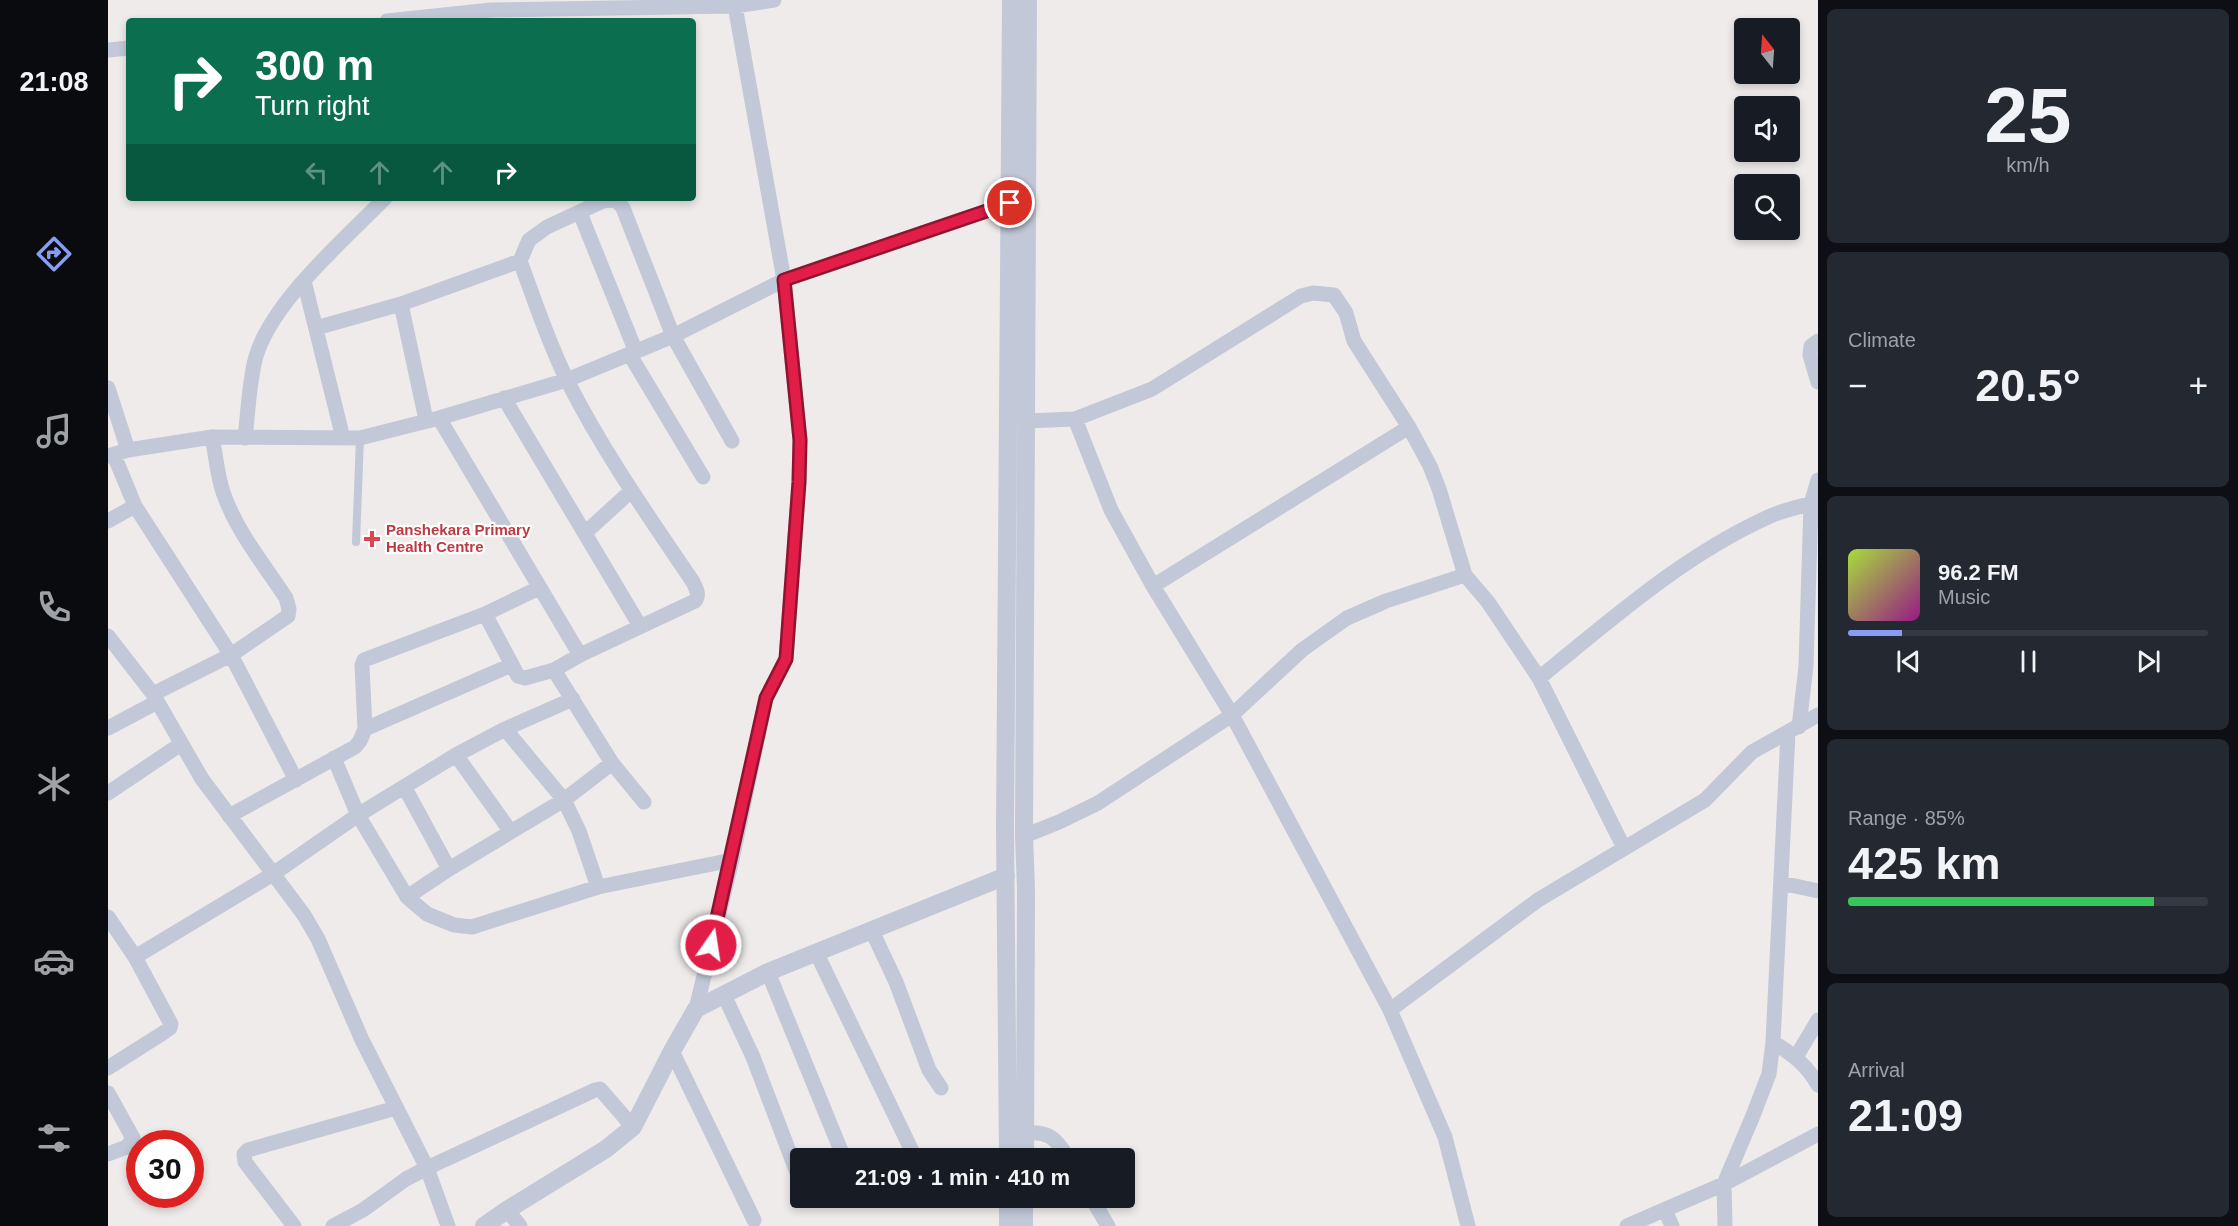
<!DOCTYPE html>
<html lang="en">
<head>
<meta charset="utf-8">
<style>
  body { margin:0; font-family:Helvetica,sans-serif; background:#242831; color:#f1f3f6; height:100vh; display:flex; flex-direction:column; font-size:22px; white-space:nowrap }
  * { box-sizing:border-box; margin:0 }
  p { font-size:20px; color:#9ea1a6 }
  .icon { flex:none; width:33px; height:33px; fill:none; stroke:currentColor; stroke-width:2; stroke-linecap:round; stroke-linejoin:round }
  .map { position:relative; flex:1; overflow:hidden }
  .sheet { display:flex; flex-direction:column; gap:9px; padding:9px; background:#0d0f14; width:420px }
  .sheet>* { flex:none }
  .hud { position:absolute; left:18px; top:18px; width:570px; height:183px; border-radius:6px; box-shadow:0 3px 9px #0003; background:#0b6e4f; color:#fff; overflow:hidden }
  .needle { width:39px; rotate:343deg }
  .fabs { position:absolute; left:1626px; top:18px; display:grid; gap:12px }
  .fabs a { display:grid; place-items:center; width:66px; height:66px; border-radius:6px; background:#171b24; box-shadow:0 3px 9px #0003; font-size:30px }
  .speed { position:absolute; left:18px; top:1130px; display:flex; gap:12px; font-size:30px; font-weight:700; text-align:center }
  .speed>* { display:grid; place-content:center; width:78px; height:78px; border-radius:50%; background:#171b24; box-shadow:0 3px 9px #0003; line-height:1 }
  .speed .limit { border:9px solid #d22; background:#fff; color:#111 }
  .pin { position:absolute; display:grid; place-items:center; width:51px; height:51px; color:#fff; margin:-26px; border:3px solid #fff; border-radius:50%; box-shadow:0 2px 6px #0007 }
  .me { position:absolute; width:66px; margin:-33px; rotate:13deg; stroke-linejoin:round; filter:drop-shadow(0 0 4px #0008) }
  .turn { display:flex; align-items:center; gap:21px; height:126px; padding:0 30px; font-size:27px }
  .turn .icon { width:78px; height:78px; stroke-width:2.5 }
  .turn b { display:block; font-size:42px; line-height:51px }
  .lanes { display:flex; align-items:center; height:57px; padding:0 30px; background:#0003; justify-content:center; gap:30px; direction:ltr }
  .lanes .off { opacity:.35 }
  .big { font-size:45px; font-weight:600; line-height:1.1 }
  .sheet .widget { flex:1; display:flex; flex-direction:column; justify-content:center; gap:9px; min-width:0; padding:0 21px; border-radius:9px; background:#242831 }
  .sheet .dial { align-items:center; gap:0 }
  .dial b { font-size:78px; line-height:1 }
  .song { display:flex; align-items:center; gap:18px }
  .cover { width:72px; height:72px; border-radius:9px; background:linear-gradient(135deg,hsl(80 70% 55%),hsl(310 70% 35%)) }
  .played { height:6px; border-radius:3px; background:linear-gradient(90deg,#879cf2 15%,#363941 15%) }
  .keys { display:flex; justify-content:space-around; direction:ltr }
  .heat { display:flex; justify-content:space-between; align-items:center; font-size:33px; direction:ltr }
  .charge { height:9px; border-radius:4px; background:linear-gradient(90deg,#34c759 85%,#363941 0) }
  .trip { position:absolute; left:682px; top:1148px; width:345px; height:60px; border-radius:6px; background:#171b24; box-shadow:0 3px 9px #0003; font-weight:600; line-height:60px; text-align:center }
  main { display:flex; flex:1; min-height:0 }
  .tabs { display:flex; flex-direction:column; width:108px; justify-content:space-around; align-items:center; background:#090b0e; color:#9ea1a6 }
  .tabs .icon { width:42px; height:42px }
  .tabs .on { color:#879cf2 }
  .tabs b { font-size:27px; color:#f1f3f6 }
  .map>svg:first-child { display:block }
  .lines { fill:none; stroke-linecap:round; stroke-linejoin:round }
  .service { stroke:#c2c8d8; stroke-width:8 }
  .minor { stroke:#c2c8d8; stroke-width:15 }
  .tertiary { stroke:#c2c8d8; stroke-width:18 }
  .route-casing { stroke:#92132f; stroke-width:15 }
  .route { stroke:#e11d48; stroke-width:10 }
  .health-dot { fill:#e0444e; stroke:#fff; stroke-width:2 }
  .labels { text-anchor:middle; stroke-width:4.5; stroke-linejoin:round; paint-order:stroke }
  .health-label { font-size:15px; font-weight:bold; fill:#be3a42; stroke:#fff; text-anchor:start }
</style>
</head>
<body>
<main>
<nav class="tabs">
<b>21:08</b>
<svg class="icon on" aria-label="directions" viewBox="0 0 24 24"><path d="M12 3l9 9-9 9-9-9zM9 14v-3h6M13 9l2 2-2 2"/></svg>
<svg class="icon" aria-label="music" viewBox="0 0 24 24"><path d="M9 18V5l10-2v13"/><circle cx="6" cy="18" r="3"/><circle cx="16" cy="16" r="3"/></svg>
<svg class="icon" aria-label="phone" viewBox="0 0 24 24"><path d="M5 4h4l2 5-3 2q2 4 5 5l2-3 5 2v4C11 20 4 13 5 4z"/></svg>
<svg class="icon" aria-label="climate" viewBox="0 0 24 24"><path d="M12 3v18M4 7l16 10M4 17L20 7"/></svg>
<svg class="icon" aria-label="car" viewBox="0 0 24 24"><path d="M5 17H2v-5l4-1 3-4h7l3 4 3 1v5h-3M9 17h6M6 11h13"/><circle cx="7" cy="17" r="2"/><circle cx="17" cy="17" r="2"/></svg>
<svg class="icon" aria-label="filters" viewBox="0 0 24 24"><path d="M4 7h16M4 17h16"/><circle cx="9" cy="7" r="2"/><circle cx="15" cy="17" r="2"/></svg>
</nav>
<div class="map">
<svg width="1710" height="1226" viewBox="0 0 1710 1226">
  <rect width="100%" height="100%" fill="#eeebea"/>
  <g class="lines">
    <path class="service" d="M 248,542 L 252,438"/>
    <path class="minor" d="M 279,21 L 383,10 L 627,6 L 666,0
      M 0,50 L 21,48
      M 472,213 L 528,352
      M 196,281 L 235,438
      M 293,304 L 318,420
      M 208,328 L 293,304 L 412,261
      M 1710,341 L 1703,346 L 1702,355 L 1710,382
      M 522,355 L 595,477
      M 0,388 L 20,450
      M 396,398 L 532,626
      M 331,418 L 472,655
      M 967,419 L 1044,389 L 1193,296 L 1205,293 L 1226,295 L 1238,313 L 1246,341 L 1301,427 L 1322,466 L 1331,489 L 1357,575 L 1380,602 L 1431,678 L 1516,848
      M 918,421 L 967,419 L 1003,510 L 1045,586 L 1124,715 L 1282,1010 L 1337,1137 L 1360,1226
      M 137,438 C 140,412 141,385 147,360 C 161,304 236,240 277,198
      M 6,455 L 27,506 L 123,655 L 188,780
      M 0,456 L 20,450 L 104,437 L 252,438 L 331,418 L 459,380 L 565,336 L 676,280 L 902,203
      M 0,521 L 27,506
      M 477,533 L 523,491
      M 1045,586 L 1301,427
      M 377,614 L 410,676 L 417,678 L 446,670 L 472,655 L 587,601 C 592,594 588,589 585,582 C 541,517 494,450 459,380 C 440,342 427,301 412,261 L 421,240 L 439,227 L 495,201 C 505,199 509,200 515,208 L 565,336 L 624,441
      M 0,636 L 45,694 L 94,779 L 196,915 L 210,939 L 254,1040 L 319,1168 L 340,1226
      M 446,670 L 504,763 L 536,802
      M 1431,678 C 1503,620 1573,557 1658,518 C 1674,510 1693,506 1710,502
      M 45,694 L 123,655 L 180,616 L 181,609 L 178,598 C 156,564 128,531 115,492 C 109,475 108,455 104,437
      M 1691,727 L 1698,666 L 1703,504 L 1710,480
      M 0,728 L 49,702
      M 257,729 L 254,665 L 256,660 L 377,614 L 431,588
      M 397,729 L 456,800 L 471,831 L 490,887
      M 348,755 L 403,832
      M 226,758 L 250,815 L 299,897 L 319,914 L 346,925 L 364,927 L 490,887 L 624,860
      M 297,788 L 341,869
      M 0,793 L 73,744
      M 121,816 L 247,747 L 252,741 L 257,729 L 403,665
      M 916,836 L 951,822 L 990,803 L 1124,715 L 1194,650 L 1239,618 L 1278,601 L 1357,575
      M 1673,883 L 1710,891
      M 299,897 L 341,869 L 456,800 L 504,763
      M 0,917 L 27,957 L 63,1024 L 62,1028 L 55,1033 L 0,1068
      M 764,931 L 788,982 L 821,1070 L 833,1088
      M 708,952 L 805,1153
      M 27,957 L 165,874 L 250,815 L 348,755 L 397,729 L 465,699
      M 660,972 L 736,1158
      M 616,995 L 645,1057 L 693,1183
      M 588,1009 L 624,860 L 658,698 L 678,659 L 691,482 L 692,440 L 676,280 L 627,6
      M 1282,1010 L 1430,900 L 1597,800 L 1644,752 L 1710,715
      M 1665,1042 C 1684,1054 1699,1065 1710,1085
      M 564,1051 L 646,1220
      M 1688,1057 L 1710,1020
      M 0,1093 L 25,1138 L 19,1147 L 0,1154
      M 917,1133 C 941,1131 948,1138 960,1158
      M 983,1197 L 1000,1226
      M 399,1210 L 412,1226
      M 1557,1210 L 1564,1226
      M 186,1226 L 137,1162 L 136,1154 L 140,1150 L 288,1108
      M 225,1226 L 255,1210 L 298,1179 L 319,1168 L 487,1090 L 492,1089 L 525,1127
      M 1519,1226 L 1616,1184 L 1710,1134
      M 1617,1226 L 1616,1184 L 1644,1118 L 1661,1074 L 1665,1042 L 1680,733"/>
    <path class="tertiary" d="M 900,1158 L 897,827 L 903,0
      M 917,1158 L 918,890 L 916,836 L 920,0
      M 376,1226 L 399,1210 L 498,1149 L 525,1127 L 564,1051 L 588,1009 L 660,972 L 898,876
      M 900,1226 L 900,1197
      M 916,1226 L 916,1197"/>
  </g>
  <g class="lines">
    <defs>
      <path id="route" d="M 603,945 L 658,698 L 678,659 L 691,482 L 692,440 L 676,280 L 902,203"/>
    </defs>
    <use href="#route" class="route-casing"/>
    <use href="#route" class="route"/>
  </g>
  <path class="health-dot" d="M261 530h6v6h6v6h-6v6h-6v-6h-6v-6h6z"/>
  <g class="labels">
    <g class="health-label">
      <text x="278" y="535">Panshekara Primary<tspan x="278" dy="17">Health Centre</tspan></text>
    </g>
  </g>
</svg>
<div class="fabs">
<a><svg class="needle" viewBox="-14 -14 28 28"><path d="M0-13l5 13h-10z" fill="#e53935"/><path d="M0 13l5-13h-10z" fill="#9ea1a6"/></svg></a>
<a><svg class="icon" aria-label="sound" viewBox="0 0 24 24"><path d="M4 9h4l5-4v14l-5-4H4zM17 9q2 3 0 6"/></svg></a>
<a><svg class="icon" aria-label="search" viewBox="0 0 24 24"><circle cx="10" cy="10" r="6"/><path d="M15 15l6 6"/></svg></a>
</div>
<div class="speed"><div class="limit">30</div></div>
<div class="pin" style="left:902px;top:203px;background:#d93025"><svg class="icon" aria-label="arrive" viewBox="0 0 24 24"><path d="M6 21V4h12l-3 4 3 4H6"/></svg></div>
<svg class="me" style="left:603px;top:945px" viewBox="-20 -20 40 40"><circle r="17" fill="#e11d48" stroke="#fff" stroke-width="3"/><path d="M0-11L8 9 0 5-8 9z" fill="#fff"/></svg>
<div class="trip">21:09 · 1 min · 410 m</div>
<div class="hud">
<div class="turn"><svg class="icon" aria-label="right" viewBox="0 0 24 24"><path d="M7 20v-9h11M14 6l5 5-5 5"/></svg><div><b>300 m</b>Turn right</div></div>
<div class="lanes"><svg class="icon off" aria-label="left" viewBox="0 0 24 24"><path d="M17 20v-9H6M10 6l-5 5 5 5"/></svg><svg class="icon off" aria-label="ahead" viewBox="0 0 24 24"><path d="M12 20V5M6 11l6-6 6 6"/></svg><svg class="icon off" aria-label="ahead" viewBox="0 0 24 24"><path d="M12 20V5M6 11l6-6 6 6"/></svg><svg class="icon" aria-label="right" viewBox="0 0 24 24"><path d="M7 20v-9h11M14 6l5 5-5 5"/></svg></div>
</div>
</div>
<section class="sheet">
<div class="widget dial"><b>25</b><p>km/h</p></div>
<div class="widget"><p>Climate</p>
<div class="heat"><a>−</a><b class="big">20.5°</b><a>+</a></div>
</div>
<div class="widget">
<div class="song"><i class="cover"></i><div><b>96.2 FM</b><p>Music</p></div></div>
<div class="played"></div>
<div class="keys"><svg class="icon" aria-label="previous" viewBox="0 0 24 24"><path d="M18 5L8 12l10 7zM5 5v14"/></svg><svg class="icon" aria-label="pause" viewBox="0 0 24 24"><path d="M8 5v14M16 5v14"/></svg><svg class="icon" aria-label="next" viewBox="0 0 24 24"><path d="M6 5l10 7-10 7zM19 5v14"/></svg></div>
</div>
<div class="widget"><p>Range · 85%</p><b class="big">425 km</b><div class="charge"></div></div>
<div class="widget"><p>Arrival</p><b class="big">21:09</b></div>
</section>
</main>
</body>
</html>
